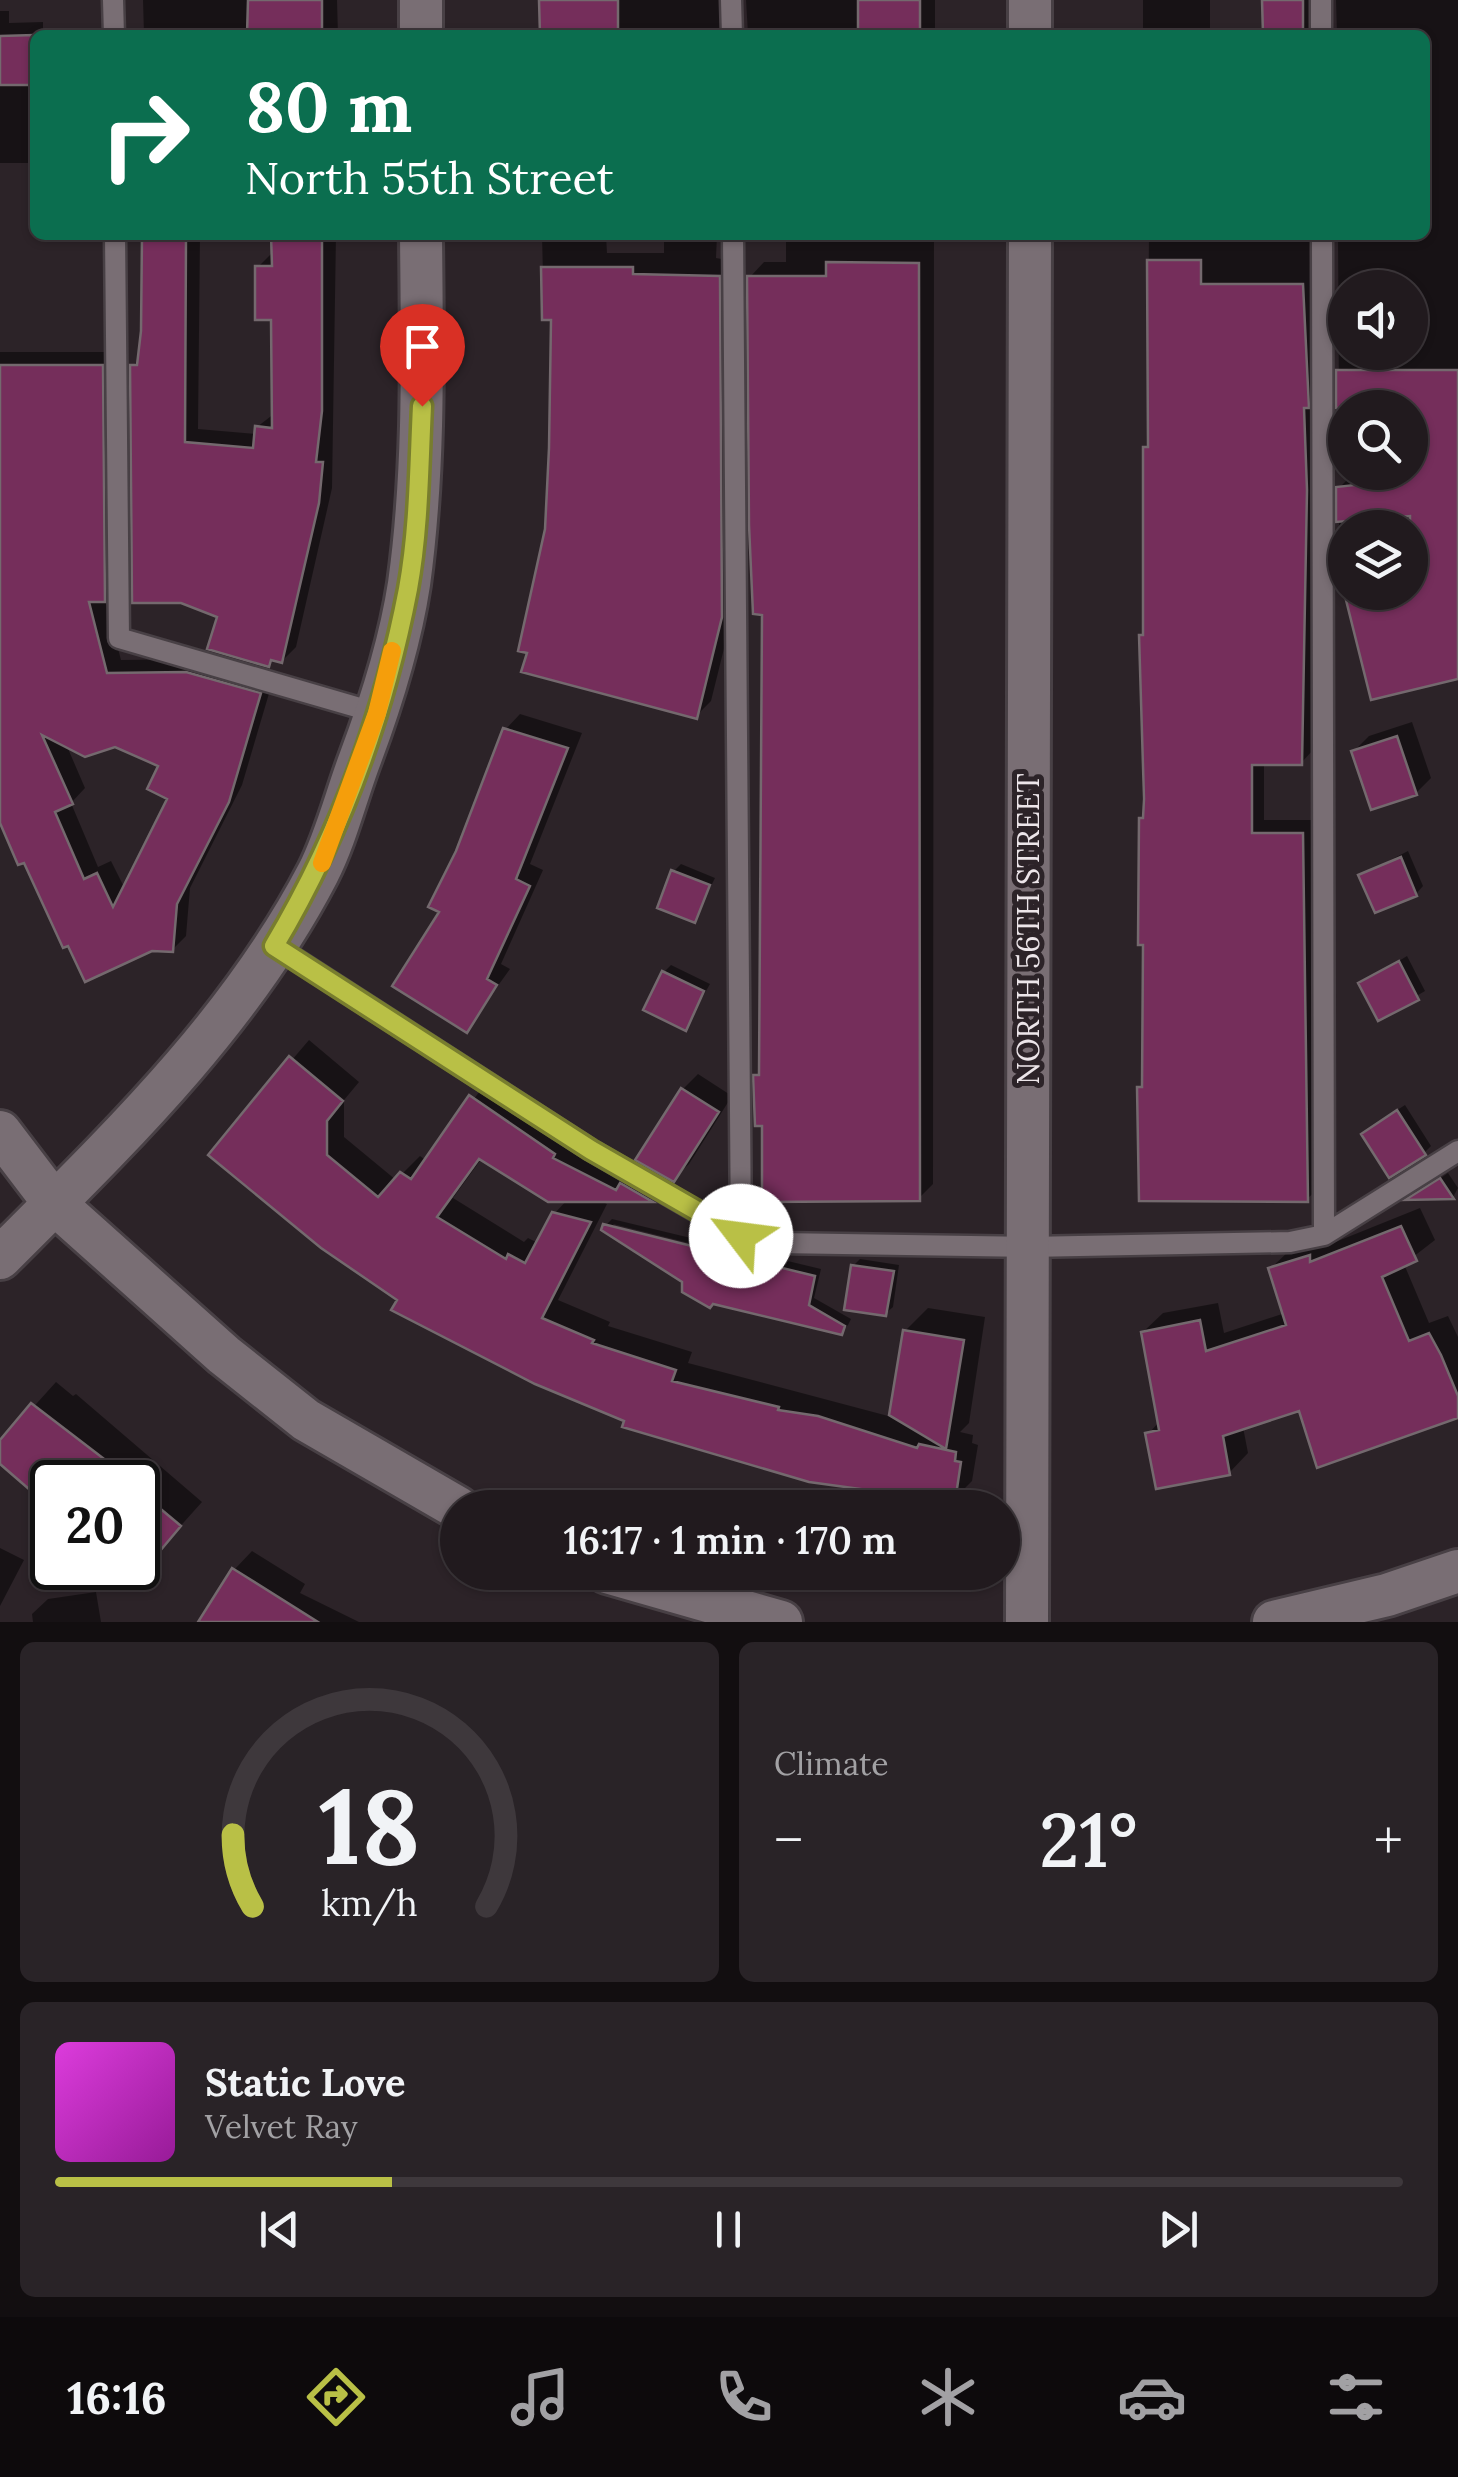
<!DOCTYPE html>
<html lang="en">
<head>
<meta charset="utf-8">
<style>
  body { margin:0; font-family:Lora,serif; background:#292327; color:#f1f3f6; height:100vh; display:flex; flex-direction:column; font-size:38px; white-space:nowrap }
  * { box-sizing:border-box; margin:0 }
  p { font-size:32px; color:#a2a1a4 }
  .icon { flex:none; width:55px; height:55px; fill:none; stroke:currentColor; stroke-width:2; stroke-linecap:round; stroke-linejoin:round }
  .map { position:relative; height:1622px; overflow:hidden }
  .panel { display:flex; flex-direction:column; gap:20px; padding:20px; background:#120e10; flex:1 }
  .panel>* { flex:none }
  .hud { position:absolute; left:30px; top:30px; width:1400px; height:210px; border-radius:15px; box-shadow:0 2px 8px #0004,0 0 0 2px #3e383c; background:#0b6e4f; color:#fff; overflow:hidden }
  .fabs { position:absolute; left:1328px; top:270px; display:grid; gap:20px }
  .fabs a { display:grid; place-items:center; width:100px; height:100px; border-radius:50%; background:#211a1e; box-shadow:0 2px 8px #0004,0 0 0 2px #3e383c; font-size:50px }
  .speed { position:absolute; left:30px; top:1460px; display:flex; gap:20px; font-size:50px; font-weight:700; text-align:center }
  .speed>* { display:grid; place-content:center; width:130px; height:130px; border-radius:50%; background:#211a1e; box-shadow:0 2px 8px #0004,0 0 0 2px #3e383c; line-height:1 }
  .speed .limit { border:5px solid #111; border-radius:15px; background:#fff; color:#111 }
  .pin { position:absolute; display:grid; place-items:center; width:85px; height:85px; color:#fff; margin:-102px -42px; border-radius:50% 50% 50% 0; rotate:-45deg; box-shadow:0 0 10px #0007 }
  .pin .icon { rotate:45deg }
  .me { position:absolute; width:110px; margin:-55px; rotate:300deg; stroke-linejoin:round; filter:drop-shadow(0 0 8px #0008) }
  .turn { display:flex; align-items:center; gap:35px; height:210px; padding:0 50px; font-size:45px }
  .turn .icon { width:130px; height:130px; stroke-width:2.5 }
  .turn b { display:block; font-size:70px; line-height:85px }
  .big { font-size:75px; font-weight:600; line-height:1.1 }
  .panel .card { flex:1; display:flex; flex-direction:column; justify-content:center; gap:15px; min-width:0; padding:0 35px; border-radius:15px; background:#292327 }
  .panel .dial { align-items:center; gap:0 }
  .dial svg { height:260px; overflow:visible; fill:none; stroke:#3e383c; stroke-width:7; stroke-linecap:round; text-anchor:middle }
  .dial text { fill:#f1f3f6; stroke:none }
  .song { display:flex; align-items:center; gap:30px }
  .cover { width:120px; height:120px; border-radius:15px; background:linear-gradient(135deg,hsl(300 70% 55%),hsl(300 70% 35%)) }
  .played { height:10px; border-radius:5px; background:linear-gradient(90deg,#b9c046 25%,#3e383c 25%) }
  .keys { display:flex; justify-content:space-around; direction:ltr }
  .heat { display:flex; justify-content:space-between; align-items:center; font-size:55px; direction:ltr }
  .panel .tiles { flex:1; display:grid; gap:20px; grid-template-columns:1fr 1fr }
  .card:last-child { grid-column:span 2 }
  .trip { position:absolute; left:440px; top:1490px; width:580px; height:100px; border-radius:50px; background:#211a1e; box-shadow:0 2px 8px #0004,0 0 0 2px #3e383c; font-weight:600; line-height:100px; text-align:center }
  .tabs { display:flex; height:160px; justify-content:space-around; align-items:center; background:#0d0a0c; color:#a2a1a4 }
  .tabs .icon { width:70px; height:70px }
  .tabs .selected { color:#b9c046 }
  .tabs b { font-size:45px; color:#f1f3f6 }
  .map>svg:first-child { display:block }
  .shadow { fill:#0007; fill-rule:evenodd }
  .building { fill:#752e5b; stroke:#74696e; stroke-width:2.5; fill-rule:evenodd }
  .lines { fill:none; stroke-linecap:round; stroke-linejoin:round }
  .service-casing { stroke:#484045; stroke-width:25 }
  .minor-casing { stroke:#484045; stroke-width:48 }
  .service { stroke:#796e74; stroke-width:20 }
  .minor { stroke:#796e74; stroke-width:42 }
  .route-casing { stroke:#787d2e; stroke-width:25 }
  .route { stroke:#b9c046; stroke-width:18 }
  .slow { stroke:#f59e0b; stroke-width:18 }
  .labels { text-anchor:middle; stroke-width:10; stroke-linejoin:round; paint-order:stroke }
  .street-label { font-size:30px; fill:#ece5e9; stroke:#2c2328 }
</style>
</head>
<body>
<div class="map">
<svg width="1458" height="1622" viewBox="0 0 1458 1622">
  <rect width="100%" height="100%" fill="#2c2328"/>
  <path class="shadow" d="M 143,0 L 337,0 L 338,35 L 144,35 Z
    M 542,0 L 732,0 L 734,26 L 748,34 L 746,0 L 935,0 L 935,35 L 542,35 Z
    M 1143,0 L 1210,0 L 1210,35 L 1143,35 Z
    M 1265,0 L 1321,0 L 1320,22 L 1333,35 L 1265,35 Z
    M 1336,0 L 1458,0 L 1458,676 L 1410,592 L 1410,528 L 1345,528 L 1345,586 L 1339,562 L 1339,488 L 1353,474 L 1410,472 L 1410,408 L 1339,408 L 1338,235 L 1425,235 L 1425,35 L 1337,35 ZM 1345,288 L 1410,288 L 1410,352 L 1345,352 Z
    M 0,11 L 9,11 L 9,23 L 43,22 L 43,35 L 35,35 L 35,163 L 0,163 Z
    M 143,235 L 200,235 L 198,429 L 257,434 L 257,427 L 275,413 L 273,318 L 258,267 L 272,253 L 274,235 L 336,235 L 332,488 L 296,647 L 282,661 L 274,658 L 268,664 L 220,616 L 133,366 L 140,358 Z
    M 542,235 L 606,235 L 607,253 L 664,253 L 664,235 L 717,235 L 716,258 L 733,261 L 736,600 L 711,701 L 696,716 L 530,651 L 548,529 L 554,318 L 544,318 Z
    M 786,235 L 934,235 L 933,1184 L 918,1199 L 764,1123 L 756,1076 L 762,1071 L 764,613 L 750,277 L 764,262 L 786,262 Z
    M 1149,235 L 1321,235 L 1314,749 L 1301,763 L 1264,763 L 1264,820 L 1315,820 L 1321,1186 L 1307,1199 L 1139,1088 L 1145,1083 L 1141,636 L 1145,632 Z
    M 0,352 L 115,352 L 118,586 L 105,599 L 121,660 L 201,659 L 273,680 L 242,785 L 190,888 L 186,936 L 172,950 L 25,859 L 0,819 ZM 66,744 L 115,744 L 162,765 L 171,798 L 125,889 L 111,861 L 98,867 L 71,803 L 85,788 Z
    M 520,714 L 582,733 L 530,864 L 543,870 L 501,964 L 510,969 L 466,1030 L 442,911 L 458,852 L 505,730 Z
    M 1412,722 L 1431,778 L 1416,793 L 1354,751 L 1369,736 Z
    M 1408,851 L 1423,886 L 1416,894 L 1361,875 Z
    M 681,864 L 715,878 L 694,920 L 674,871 Z
    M 1407,956 L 1425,991 L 1379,1018 L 1361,984 Z
    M 671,965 L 710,984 L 685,1028 L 664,972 Z
    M 309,1040 L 359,1082 L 344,1100 L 344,1137 L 396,1180 L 420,1156 L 427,1161 L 489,1079 L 634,1173 L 640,1167 L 669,1183 L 652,1199 L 597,1199 L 607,1204 L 558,1300 L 610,1322 L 608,1326 L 692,1352 L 688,1363 L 892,1417 L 905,1331 L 928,1308 L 985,1317 L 969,1423 L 960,1432 L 973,1435 L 972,1443 L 978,1445 L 972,1481 L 954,1499 L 810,1480 L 720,1457 L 625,1425 L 627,1420 L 401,1300 L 211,1155 ZM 482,1158 L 568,1199 L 554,1214 L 538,1243 L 528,1238 L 524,1242 L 453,1198 Z
    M 698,1074 L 732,1096 L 689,1164 L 673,1179 L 683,1089 Z
    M 1405,1105 L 1431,1146 L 1424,1153 L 1371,1127 Z
    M 1448,1173 L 1458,1188 L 1453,1197 L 1412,1198 Z
    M 1420,1208 L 1435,1240 L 1404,1264 L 1429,1323 L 1448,1316 L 1458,1337 L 1458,1415 L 1301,1408 L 1243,1427 L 1248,1453 L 1229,1473 L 1148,1434 L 1160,1421 L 1143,1332 L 1163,1313 L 1218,1303 L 1224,1333 L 1285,1313 L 1270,1269 L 1290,1250 L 1328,1237 L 1328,1245 Z
    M 612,1219 L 724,1246 L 764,1269 L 771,1257 L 821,1269 L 814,1298 L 851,1319 L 848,1325 L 841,1332 L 605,1226 ZM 613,1224 L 729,1253 L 728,1257 L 619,1231 Z
    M 860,1259 L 899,1265 L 893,1307 L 885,1314 L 853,1266 Z
    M 56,1382 L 73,1396 L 76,1394 L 202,1502 L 150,1560 L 138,1550 L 138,1482 L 52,1482 L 52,1506 L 0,1461 L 0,1444 Z
    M 0,1548 L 24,1560 L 0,1606 Z
    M 252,1551 L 305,1584 L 300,1593 L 359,1622 L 201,1622 L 234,1570 Z
    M 96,1592 L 101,1622 L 33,1622 L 32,1614 L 48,1599 Z"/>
  <path class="building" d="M 248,0 L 322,0 L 322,35 L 247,35 Z
    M 539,0 L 618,0 L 618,35 L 540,35 Z
    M 858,0 L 920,0 L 920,35 L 858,35 Z
    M 1262,0 L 1303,0 L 1303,34 L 1263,34 Z
    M 34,35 L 34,85 L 0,85 L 0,36 Z
    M 142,235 L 186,235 L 185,442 L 253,448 L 255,426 L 272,428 L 271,320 L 255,320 L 255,266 L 272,266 L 271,235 L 322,235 L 322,411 L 316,462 L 323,462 L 319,503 L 282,663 L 271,660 L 269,667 L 207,649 L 217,617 L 181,603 L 132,603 L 130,365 L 137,365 L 141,331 Z
    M 1147,260 L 1201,260 L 1201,284 L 1303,284 L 1309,408 L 1304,408 L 1307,490 L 1302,765 L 1252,765 L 1252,833 L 1303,833 L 1308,1202 L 1139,1201 L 1137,1087 L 1142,1087 L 1143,945 L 1138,945 L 1139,818 L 1143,818 L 1144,799 L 1139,635 L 1143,635 L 1143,447 L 1148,447 Z
    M 826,262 L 919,263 L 920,1201 L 762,1202 L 762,1126 L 755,1126 L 753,1075 L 759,1075 L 762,615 L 753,614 L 749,525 L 747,276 L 826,276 Z
    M 541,267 L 633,267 L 633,274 L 720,276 L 722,617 L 697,719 L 521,672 L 527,653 L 518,651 L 545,529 L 549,448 L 551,320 L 542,320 Z
    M 0,365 L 103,365 L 105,602 L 89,602 L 107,673 L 186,672 L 261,693 L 229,802 L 177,904 L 173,952 L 152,951 L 85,982 L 68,946 L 63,948 L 24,863 L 18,865 L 0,823 ZM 42,735 L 85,757 L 115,747 L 158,766 L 147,789 L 167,799 L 113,907 L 97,873 L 84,879 L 55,812 L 73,804 Z
    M 1336,370 L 1458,370 L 1458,679 L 1371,700 L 1344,592 L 1410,592 L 1410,516 L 1336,522 L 1336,487 L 1410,479 L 1410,408 L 1336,408 Z
    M 503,728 L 568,748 L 516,879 L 530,886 L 487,979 L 497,985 L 467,1033 L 392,986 L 439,912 L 428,907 L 456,851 Z
    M 1397,736 L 1417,795 L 1371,810 L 1351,751 Z
    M 1401,857 L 1417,896 L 1375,913 L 1358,875 Z
    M 671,870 L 710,885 L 695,923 L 657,908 Z
    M 1399,961 L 1419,1000 L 1378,1021 L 1358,983 Z
    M 662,971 L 704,991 L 686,1031 L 643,1010 Z
    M 289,1056 L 343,1101 L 327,1121 L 327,1155 L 378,1197 L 400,1172 L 411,1179 L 469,1095 L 555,1154 L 553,1158 L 616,1190 L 620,1183 L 653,1202 L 548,1202 L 479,1159 L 437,1217 L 506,1259 L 508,1254 L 525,1263 L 552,1212 L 591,1222 L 542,1318 L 594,1340 L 592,1343 L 676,1370 L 672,1381 L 779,1407 L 778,1410 L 818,1416 L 917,1448 L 919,1444 L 956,1452 L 955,1461 L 961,1462 L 955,1502 L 809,1482 L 622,1427 L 624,1421 L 535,1384 L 391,1310 L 397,1300 L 321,1248 L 208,1155 Z
    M 681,1088 L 719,1112 L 674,1182 L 635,1160 Z
    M 1397,1110 L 1426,1155 L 1389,1178 L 1361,1134 Z
    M 1440,1178 L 1454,1199 L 1405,1200 Z
    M 603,1224 L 716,1252 L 761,1278 L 762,1263 L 815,1276 L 809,1305 L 845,1326 L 842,1335 L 713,1304 L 710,1308 L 682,1292 L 682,1282 L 601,1230 Z
    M 1401,1226 L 1417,1261 L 1382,1277 L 1409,1341 L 1429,1333 L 1441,1355 L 1458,1396 L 1458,1418 L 1317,1468 L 1299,1411 L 1223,1436 L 1230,1475 L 1156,1489 L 1145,1433 L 1159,1430 L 1141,1332 L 1200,1320 L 1206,1351 L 1286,1325 L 1268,1268 L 1310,1255 L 1310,1262 Z
    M 851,1265 L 894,1271 L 886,1316 L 844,1310 Z
    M 903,1330 L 964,1340 L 946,1449 L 889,1415 Z
    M 31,1403 L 108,1462 L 92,1482 L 52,1482 L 52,1509 L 0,1464 L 0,1440 Z
    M 138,1490 L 181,1526 L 138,1577 Z
    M 232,1568 L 318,1622 L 198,1622 Z"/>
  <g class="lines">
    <defs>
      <path id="service" d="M 113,0 L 114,35
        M 731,0 L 732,35
        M 1321,0 L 1321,35
        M 115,235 L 119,638 L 377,713
        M 733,235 L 741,1237
        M 1322,235 L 1324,1235
        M 275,946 L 591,1150 L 741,1237 L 778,1243 L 1028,1247 L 1290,1242 L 1324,1235 L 1458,1151"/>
      <path id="minor" d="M 421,0 L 421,35
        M 1030,35 L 1030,0
        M 0,1132 L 54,1203 L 224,1355 L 306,1420 L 458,1508
        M 0,1258 C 118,1140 240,1023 318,873 C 336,838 346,796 360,759 C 381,703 400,643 409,584 C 425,468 422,351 421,235
        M 607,1572 L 781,1622
        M 1027,1622 L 1030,235
        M 1274,1622 L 1387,1595 L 1458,1571"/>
    </defs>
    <use href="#service" class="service-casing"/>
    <use href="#minor" class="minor-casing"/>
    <use href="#service" class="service"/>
    <use href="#minor" class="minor"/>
  </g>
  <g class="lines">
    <defs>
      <path id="route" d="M 422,406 C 419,466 419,529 408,589 C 384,714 339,837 274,946 L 591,1150 L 741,1236"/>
    </defs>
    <use href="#route" class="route-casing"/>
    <use href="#route" class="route"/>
    <path class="slow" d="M 322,863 L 377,713 L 392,651"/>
  </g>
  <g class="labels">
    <g class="street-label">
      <text transform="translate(1029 929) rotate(-90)" y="10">NORTH 56TH STREET</text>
    </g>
  </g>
</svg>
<div class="fabs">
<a><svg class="icon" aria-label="sound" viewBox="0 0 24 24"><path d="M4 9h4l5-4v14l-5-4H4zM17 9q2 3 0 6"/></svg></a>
<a><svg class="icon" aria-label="search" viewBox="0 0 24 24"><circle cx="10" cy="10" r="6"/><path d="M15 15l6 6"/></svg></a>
<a><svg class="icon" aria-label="layers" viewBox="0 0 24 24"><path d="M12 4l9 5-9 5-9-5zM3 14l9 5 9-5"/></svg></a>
</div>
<div class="speed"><div class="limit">20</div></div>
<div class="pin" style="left:422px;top:406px;background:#d93025"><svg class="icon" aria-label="arrive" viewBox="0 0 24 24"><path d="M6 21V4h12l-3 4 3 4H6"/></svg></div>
<svg class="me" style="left:741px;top:1236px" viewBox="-20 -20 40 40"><circle r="19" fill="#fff"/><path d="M0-13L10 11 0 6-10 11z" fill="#b9c046"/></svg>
<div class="trip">16:17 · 1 min · 170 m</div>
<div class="hud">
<div class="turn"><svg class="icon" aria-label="right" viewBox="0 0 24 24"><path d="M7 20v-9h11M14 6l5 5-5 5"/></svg><div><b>80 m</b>North 55th Street</div></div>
</div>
</div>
<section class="panel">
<div class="tiles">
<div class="card dial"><svg viewBox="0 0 100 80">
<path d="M14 69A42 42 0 1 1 86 69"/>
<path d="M14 69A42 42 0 0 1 8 47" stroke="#b9c046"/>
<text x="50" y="56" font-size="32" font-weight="700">18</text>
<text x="50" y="72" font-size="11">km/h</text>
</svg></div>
<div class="card"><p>Climate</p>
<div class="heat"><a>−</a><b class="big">21°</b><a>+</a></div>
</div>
<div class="card">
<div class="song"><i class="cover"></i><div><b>Static Love</b><p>Velvet Ray</p></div></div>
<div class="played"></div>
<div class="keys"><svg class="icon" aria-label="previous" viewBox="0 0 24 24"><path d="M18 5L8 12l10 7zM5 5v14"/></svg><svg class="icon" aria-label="pause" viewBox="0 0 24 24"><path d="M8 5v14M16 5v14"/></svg><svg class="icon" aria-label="next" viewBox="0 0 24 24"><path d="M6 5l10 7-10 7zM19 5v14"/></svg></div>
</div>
</div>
</section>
<nav class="tabs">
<b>16:16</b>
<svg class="icon selected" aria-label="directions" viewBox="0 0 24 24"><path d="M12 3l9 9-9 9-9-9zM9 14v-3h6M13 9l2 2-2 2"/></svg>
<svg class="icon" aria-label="music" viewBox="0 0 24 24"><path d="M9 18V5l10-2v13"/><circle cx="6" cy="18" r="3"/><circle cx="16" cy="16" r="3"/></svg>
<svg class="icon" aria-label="phone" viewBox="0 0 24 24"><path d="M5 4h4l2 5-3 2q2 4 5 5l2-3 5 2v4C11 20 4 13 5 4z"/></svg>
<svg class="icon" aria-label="climate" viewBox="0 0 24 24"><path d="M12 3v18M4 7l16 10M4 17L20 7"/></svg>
<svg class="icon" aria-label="car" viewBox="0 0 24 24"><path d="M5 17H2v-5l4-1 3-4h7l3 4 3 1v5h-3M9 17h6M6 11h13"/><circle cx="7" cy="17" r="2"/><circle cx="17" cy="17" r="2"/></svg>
<svg class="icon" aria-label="filters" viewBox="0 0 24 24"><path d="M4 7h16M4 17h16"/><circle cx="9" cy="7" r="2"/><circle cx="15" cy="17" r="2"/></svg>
</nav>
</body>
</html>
